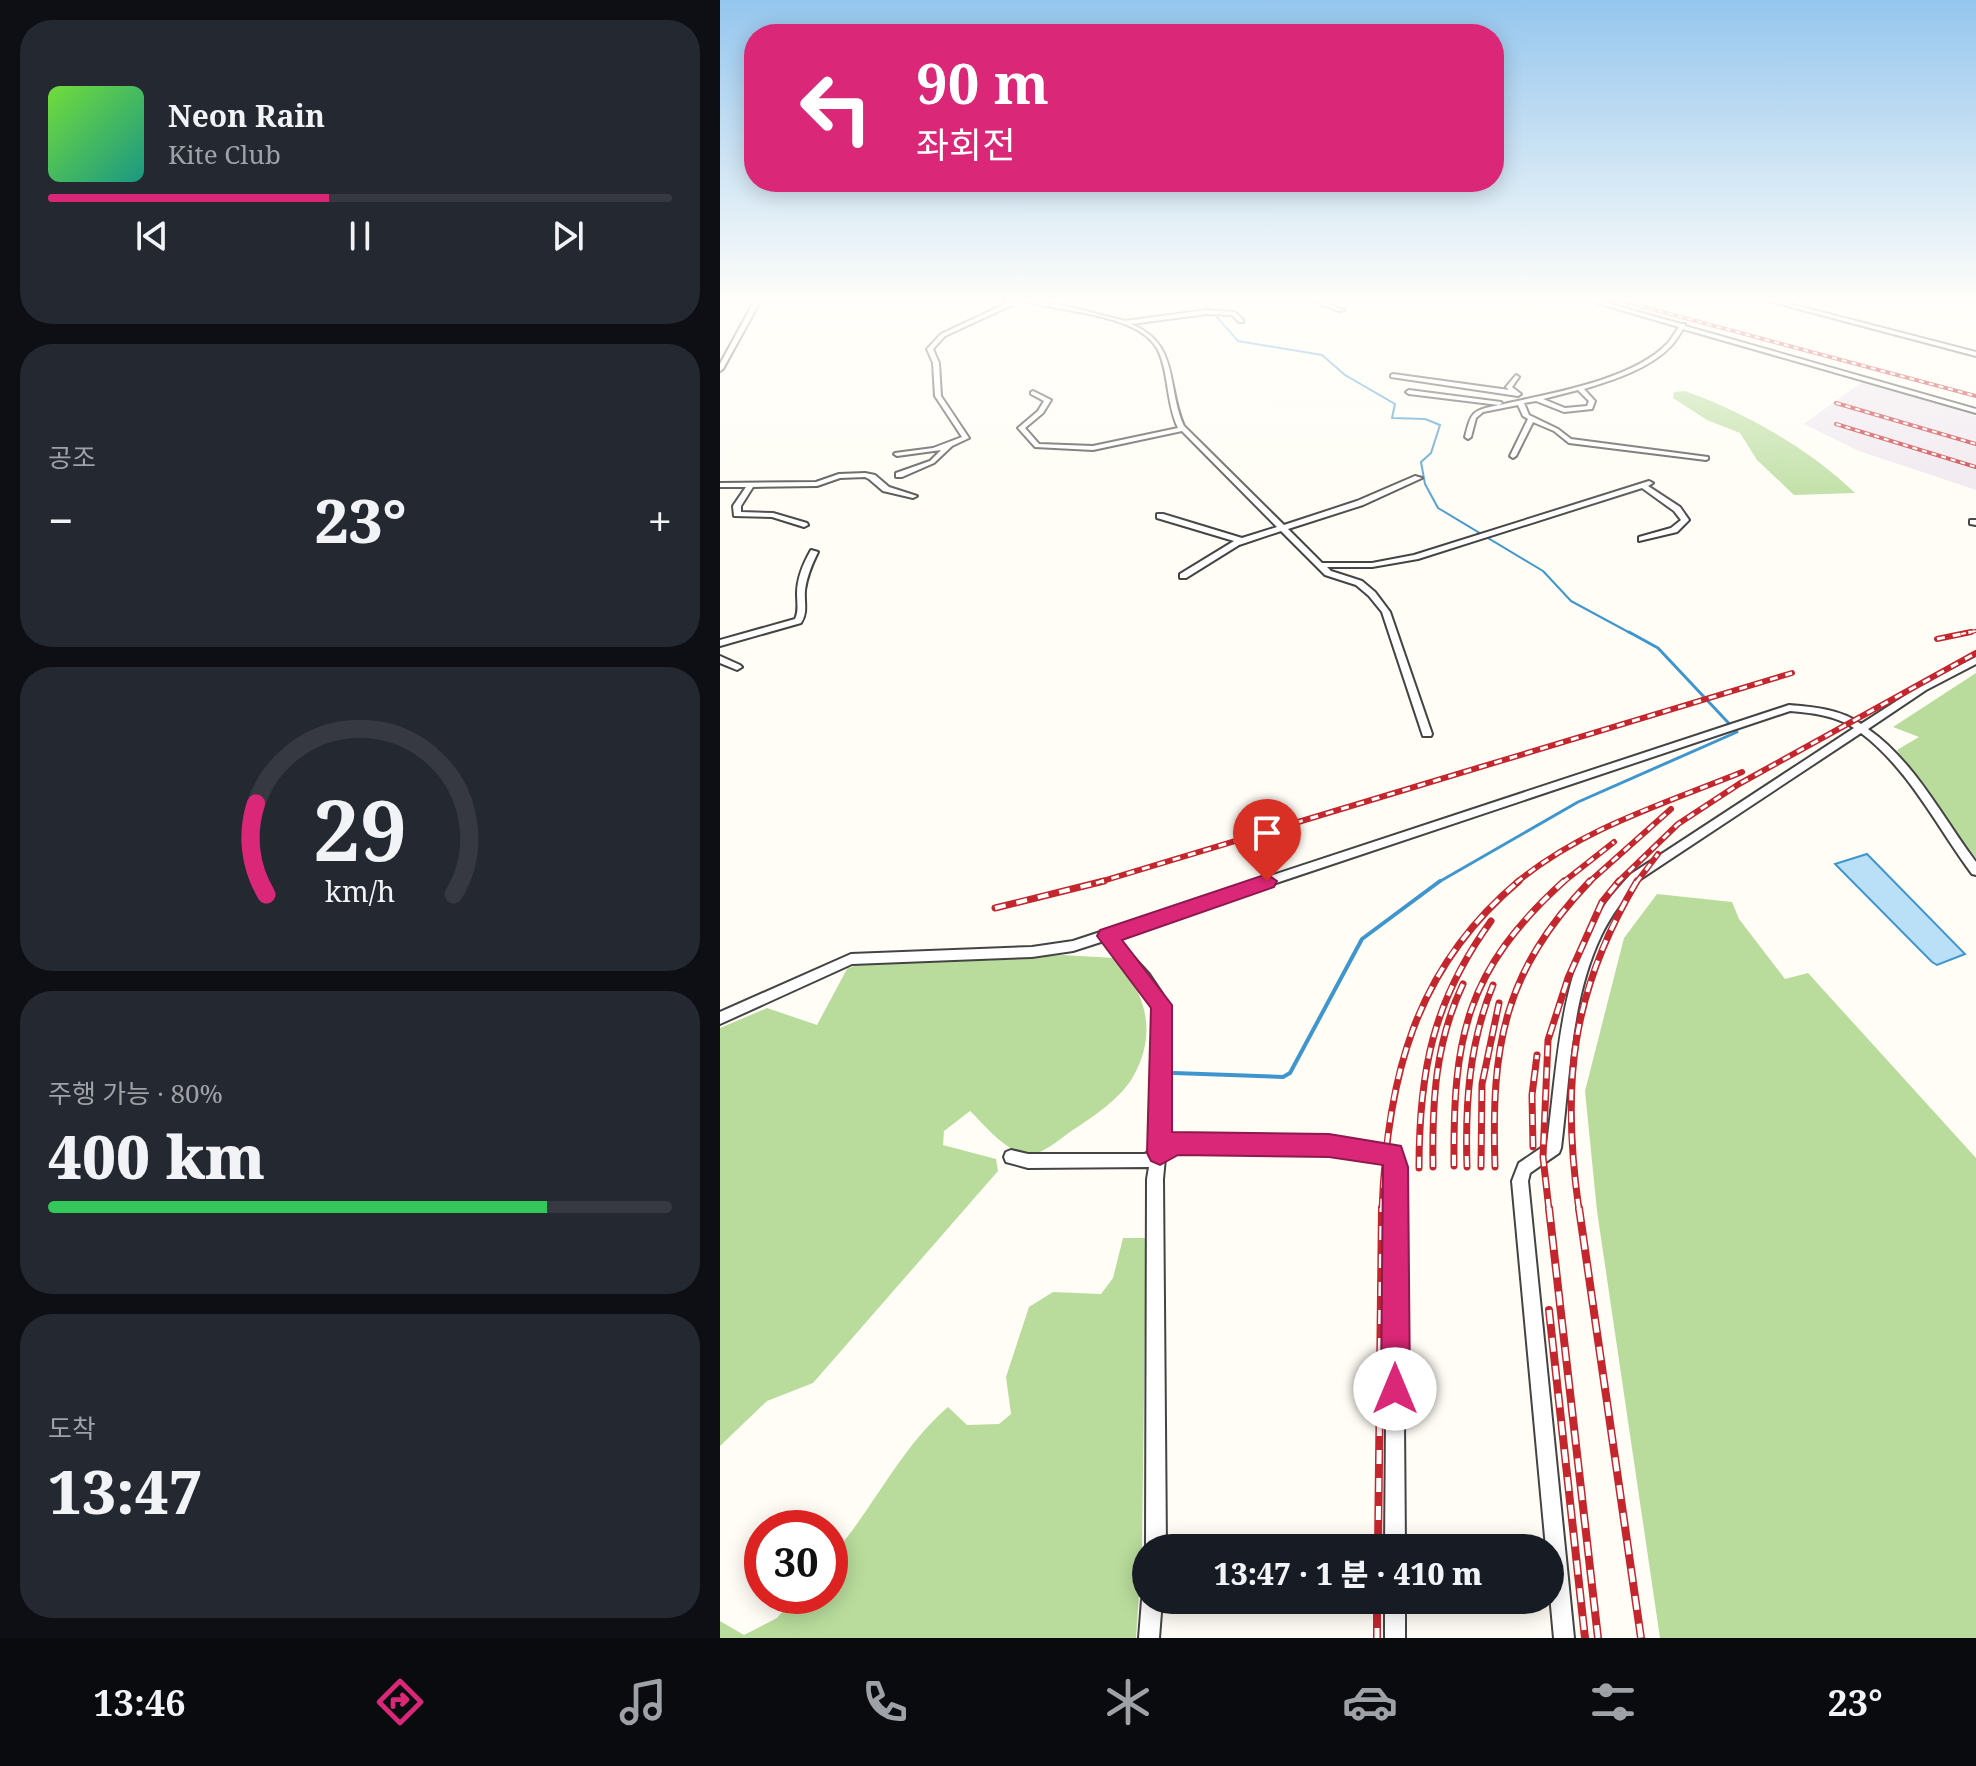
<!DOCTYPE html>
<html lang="ko">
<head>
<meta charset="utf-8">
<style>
  body { margin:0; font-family:"Noto Serif","Noto Sans KR",serif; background:#242831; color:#f1f3f6; height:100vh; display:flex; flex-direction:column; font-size:30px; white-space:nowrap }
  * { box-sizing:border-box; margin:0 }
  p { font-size:26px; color:#9ea1a6 }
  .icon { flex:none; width:44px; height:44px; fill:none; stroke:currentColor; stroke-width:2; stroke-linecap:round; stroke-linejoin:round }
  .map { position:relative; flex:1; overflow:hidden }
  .sheet { display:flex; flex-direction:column; gap:20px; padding:20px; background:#0d0f14; width:720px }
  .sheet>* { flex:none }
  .top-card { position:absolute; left:24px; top:24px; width:760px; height:168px; border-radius:32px; box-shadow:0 4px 20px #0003; background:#db2777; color:#fff; overflow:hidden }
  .speed { position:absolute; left:24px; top:1510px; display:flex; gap:16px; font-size:40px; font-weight:700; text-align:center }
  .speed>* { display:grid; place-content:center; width:104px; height:104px; border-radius:50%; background:#171b24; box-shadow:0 4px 20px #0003; line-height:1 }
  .speed .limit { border:12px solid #d22; background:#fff; color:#111 }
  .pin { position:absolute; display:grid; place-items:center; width:68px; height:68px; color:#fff; margin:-82px -34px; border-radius:50% 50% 50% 0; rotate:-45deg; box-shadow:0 0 8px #0007 }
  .pin .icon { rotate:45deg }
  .me { position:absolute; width:88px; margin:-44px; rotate:0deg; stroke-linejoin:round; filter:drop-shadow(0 0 6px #0008) }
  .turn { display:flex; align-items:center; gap:28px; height:168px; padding:0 40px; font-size:36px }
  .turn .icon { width:104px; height:104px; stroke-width:2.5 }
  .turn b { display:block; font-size:56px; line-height:68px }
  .big { font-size:60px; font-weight:800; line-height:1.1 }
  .sheet .tile { flex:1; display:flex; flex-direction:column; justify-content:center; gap:12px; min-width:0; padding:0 28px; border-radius:32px; background:#242831 }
  .sheet .dial { align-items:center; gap:0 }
  .dial svg { height:208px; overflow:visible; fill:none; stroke:#363941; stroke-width:7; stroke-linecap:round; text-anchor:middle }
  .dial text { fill:#f1f3f6; stroke:none }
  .song { display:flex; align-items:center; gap:24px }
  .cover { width:96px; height:96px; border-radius:12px; background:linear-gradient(135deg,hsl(100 70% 55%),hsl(170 70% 35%)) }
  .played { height:8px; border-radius:4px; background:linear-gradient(90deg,#db2777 45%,#363941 45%) }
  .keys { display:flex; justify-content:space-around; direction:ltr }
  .heat { display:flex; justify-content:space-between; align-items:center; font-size:44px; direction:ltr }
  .charge { height:12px; border-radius:6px; background:linear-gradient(90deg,#34c759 80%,#363941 0) }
  .trip { position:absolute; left:412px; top:1534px; width:432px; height:80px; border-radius:40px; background:#171b24; box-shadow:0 4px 20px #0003; font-weight:800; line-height:80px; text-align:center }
  .dock { display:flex; height:128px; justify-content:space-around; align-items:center; background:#090b0e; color:#9ea1a6 }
  .dock .icon { width:56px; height:56px }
  .dock .active { color:#db2777 }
  .dock b { font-size:36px; color:#f1f3f6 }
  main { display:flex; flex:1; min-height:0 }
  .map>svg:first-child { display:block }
  .industrial { fill:#eee6ef }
  .forest { fill:#b9dc9c }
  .water { fill:#b9e0f7; stroke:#3f96cf; stroke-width:2 }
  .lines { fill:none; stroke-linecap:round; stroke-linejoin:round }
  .stream-far2 { stroke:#3f96cf; stroke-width:2 }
  .stream-far1 { stroke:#3f96cf; stroke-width:3 }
  .stream { stroke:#3f96cf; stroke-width:4 }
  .canal { fill:#b9e0f7; fill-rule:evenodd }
  .minor-casing { stroke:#444; stroke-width:4 }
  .minor { fill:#fff; fill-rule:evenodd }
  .rail-far3-casing { stroke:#c4262e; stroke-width:4 }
  .rail-far2-casing { stroke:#c4262e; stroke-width:6 }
  .rail-far1-casing { stroke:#c4262e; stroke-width:7 }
  .rail-casing { stroke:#c4262e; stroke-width:8 }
  .rail-far3 { stroke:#fff; stroke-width:2; stroke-dasharray:5; stroke-linecap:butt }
  .rail-far2 { stroke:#fff; stroke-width:3; stroke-dasharray:8; stroke-linecap:butt }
  .rail-far1 { stroke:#fff; stroke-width:4; stroke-dasharray:11; stroke-linecap:butt }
  .rail { stroke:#fff; stroke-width:5; stroke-dasharray:14; stroke-linecap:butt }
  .route { fill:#db2777; stroke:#8e194d; stroke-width:2 }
</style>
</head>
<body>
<main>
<section class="sheet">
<div class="tile">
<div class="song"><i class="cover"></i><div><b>Neon Rain</b><p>Kite Club</p></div></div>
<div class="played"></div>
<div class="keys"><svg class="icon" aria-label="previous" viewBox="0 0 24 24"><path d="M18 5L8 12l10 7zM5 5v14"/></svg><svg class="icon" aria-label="pause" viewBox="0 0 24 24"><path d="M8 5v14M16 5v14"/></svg><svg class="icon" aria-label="next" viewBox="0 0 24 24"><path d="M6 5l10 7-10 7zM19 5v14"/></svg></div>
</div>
<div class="tile"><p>공조</p>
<div class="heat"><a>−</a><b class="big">23°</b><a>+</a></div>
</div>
<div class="tile dial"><svg viewBox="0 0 100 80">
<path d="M14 69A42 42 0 1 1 86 69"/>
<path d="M14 69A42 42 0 0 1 10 34" stroke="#db2777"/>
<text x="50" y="56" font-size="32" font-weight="700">29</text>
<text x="50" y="72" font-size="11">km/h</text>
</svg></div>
<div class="tile"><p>주행 가능 · 80%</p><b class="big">400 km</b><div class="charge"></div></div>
<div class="tile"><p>도착</p><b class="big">13:47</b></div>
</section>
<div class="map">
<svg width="1256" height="1638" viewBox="0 0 1256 1638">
  <rect width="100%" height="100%" fill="#fffdf5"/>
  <path class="industrial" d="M 1143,381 L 1256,416 L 1256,490 L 1139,451 L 1084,424 Z"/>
  <path class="forest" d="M 965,391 C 1026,413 1088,448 1135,493 L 1074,495 L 1037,460 L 1020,433 L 987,420 L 953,398 L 954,392 Z
    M 1256,673 L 1256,858 L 1177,750 L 1199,737 L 1173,727 Z
    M 937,894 L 1012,902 L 1019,919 L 1065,979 L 1088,973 L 1256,1158 L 1256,1638 L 940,1638 L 877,1211 L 865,1091 L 904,938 Z
    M 342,955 L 395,958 C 425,992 438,1031 414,1075 C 402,1098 371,1118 350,1132 C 338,1140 323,1155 308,1154 C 285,1152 266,1126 250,1111 L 224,1131 L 223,1145 L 276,1159 L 278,1171 L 93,1383 L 47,1401 L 0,1446 L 0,1028 L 47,1008 L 97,1025 L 127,969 L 143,962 L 282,960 Z
    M 403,1238 L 426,1238 L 422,1549 L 416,1638 L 0,1638 L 0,1621 L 24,1635 L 57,1618 L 76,1596 L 110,1596 L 110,1558 C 153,1510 179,1449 228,1407 L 247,1425 L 279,1424 L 291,1414 L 286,1377 L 309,1307 L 333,1292 L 381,1294 L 393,1278 Z"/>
  <path class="water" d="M 1147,854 L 1245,954 L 1217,965 L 1212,962 L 1115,864 Z"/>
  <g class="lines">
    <path class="stream-far2" d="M 480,298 L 518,341 L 602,355 L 625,375 L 675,404 L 672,418 L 705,419 L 720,425 L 711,453 L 701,462 L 705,484 L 718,508 L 823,571 L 851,601 L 912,634"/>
    <path class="stream-far1" d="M 717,883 L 858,802 L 1017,732 L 938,648 L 909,632"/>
    <path class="stream" d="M 454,1073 L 563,1077 L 570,1073 L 642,939 L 720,881"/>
    <path class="canal" d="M 1029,298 L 1039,298 L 1213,344 L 1208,345 Z"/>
    <defs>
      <path id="minor" d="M 36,298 L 42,298 L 3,369 L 0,371 L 0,364 Z
        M 286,298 L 292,298 L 292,305 L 225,336 L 213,349 L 219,363 L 221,396 L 249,438 L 232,446 L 214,463 L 182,477 L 176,477 L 176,473 L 210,461 L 221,450 L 177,456 L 174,454 L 175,453 L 213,448 L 242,437 L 215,396 L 213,363 L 207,349 L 221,334 L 287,303 Z
        M 296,298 L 306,298 L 354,308 L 405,321 L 487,310 L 515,312 L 523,320 L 523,322 L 519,322 L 512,315 L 487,314 L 411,324 C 460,344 446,386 464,426 L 564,525 L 637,501 L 695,476 L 702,478 L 643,505 L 568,529 L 602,563 L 652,563 L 694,555 L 929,481 L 933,483 L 928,486 L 960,507 L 969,520 L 957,532 L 919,541 L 919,537 L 951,528 L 961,520 L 954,511 L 922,488 L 698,559 L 652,567 L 607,567 L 611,571 L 642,581 L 655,592 L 670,612 L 712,734 L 711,736 L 703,736 L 662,612 L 649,596 L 636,585 L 605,575 L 561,531 L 519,545 L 466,578 L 460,578 L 460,574 L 514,541 L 437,518 L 437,514 L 443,514 L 522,538 L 557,527 L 462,431 L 373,450 L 315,447 L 298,428 L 318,411 L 324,401 L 311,394 L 311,392 L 313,391 L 331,400 L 323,413 L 305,428 L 319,444 L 373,446 L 458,428 C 446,403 449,372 438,350 C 418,311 334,313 296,298 Z
        M 585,298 L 593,298 L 624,310 L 619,311 Z
        M 860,298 L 869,298 L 961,324 L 965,324 L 965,326 L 1256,409 L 1256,413 L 963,329 C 960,334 956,340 952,345 C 931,368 894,380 864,389 L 875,401 L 872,409 L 844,412 L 816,401 L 804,403 L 809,415 L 838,429 L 851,439 L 988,457 L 988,459 L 986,460 L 849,443 L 834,431 L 813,422 L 796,456 L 793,458 L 790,456 L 808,419 L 803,416 L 798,405 L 763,412 L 756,418 L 751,437 L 748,439 L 745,437 C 752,410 752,411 779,405 L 689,394 L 686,392 L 689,390 L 781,402 L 782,403 L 779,405 C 827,394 912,381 948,343 C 952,338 955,332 959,327 ZM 858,390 L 869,401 L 867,406 L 845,408 L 823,399 Z
        M 1037,298 L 1047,298 L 1256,352 L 1256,356 Z
        M 673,374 L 789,390 L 786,387 L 796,375 L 799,377 L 792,387 L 801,394 L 798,396 L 671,377 L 671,375 Z
        M 145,473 L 155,475 L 169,487 L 197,496 L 193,498 L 163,491 L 149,479 L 145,477 L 120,478 L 97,486 L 33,487 L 21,506 L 21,512 L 53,513 L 87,523 L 88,525 L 84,527 L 52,517 L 14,516 L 13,506 L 26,487 L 0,487 L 0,483 L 96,482 L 119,474 Z
        M 1250,520 L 1256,520 L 1256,525 L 1250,524 Z
        M 91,550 L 98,552 C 92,564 87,576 85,590 C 84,603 88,612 81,623 L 0,646 L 0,640 L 75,619 C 79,611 77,603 77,594 C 77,578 83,564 91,550 Z
        M 0,656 L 20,665 L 22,667 L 17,670 L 0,663 Z
        M 1256,657 L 1256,664 L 1206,690 L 1148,729 C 1195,762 1222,817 1256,862 L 1256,875 L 1252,874 C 1217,827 1189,769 1141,733 L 919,880 C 904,898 891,915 881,936 C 850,1001 850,1078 841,1148 L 839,1153 L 810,1173 L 808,1181 L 854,1638 L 834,1638 L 830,1595 L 830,1548 L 826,1548 L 792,1181 L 799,1163 L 827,1144 C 838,1063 839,972 887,902 C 894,892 903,883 911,874 L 1134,728 C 1115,715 1092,713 1070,711 L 395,937 L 429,974 L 441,992 L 448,1005 L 450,1060 L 446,1140 L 454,1136 L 609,1138 L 677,1149 L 682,1167 L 685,1548 L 665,1548 L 668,1167 L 666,1160 L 609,1152 L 456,1150 L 445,1158 L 443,1179 L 446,1548 L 426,1548 L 427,1179 L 429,1167 L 308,1168 L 286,1162 L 284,1157 L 286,1152 L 291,1150 L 308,1154 L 425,1154 L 431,1150 L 436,1060 L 434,1005 L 419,982 L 384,941 L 353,951 L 312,957 L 132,964 L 0,1024 L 0,1012 L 131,954 L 312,947 L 353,941 L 1069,705 C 1094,707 1120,709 1141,724 L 1200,686 Z
        M 425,1593 L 426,1600 L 442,1600 L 439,1638 L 419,1638 L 422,1600 Z
        M 665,1600 L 685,1600 L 685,1638 L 665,1638 Z"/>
    </defs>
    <use href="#minor" class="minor-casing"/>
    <use href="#minor" class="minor"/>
    <defs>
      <path id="rail-far3" d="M 890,298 L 1256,396
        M 1116,403 L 1256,444
        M 1116,424 L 1256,467
        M 1241,634 L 1256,631"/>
      <path id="rail-far2" d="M 1217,639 L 1251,632
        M 376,883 L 1072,673
        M 796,883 C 862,828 944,804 1022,772
        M 842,883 L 894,842
        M 868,883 L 951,809
        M 897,883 L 958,824 L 1019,784 L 1256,653
        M 916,883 L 938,854"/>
      <path id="rail-far1" d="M 275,908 L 384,881
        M 813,1147 L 812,1095 L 817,1055
        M 734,1166 C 733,1037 745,971 844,881
        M 713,1167 C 712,1103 715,1043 743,984
        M 747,1167 C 745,1104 749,1044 773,985
        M 761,1167 L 762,1084 L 779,1003
        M 775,1167 C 771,1046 783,972 870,881
        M 699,1168 C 699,1070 713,1001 771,921
        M 662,1210 C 667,1079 694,969 799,881
        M 829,1210 L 823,1157 L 828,1040 L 848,978 L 882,902 L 899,881
        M 859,1210 C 841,1084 851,992 917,881"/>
      <path id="rail" d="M 829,1208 L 878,1638
        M 859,1208 L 921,1638
        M 829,1310 L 865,1638
        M 658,1548 L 662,1208
        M 657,1600 L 657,1638"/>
    </defs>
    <use href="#rail-far3" class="rail-far3-casing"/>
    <use href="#rail-far2" class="rail-far2-casing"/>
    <use href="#rail-far1" class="rail-far1-casing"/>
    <use href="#rail" class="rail-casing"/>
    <use href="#rail-far3" class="rail-far3"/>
    <use href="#rail-far2" class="rail-far2"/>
    <use href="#rail-far1" class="rail-far1"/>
    <use href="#rail" class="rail"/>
  </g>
  <linearGradient id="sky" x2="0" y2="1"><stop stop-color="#95c6ee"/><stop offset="0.57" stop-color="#fffefa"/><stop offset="1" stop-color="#fffefa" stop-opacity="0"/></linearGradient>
  <rect width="1256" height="527" fill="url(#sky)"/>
  <path class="route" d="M 547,874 L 557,881 L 554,887 L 402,940 L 452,1005 L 452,1132 L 609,1134 L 681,1146 L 688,1167 L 690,1389 L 685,1400 L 675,1404 L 665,1400 L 661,1389 L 663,1165 L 609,1157 L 458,1155 L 440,1165 L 431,1161 L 427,1153 L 431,1008 L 377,936 L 380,930 Z"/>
</svg>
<div class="speed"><div class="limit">30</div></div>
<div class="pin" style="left:547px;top:881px;background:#d93025"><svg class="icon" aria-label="arrive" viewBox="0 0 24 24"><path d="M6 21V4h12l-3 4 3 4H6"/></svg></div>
<svg class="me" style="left:675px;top:1389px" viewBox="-20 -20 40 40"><circle r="19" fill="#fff"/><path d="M0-13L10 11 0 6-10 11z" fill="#db2777"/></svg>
<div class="trip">13:47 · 1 분 · 410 m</div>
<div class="top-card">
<div class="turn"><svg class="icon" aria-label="left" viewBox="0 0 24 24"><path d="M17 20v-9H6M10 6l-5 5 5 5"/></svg><div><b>90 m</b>좌회전</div></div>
</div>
</div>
</main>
<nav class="dock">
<b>13:46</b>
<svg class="icon active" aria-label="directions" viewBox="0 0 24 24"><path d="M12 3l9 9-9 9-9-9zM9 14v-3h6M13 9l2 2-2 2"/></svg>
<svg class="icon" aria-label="music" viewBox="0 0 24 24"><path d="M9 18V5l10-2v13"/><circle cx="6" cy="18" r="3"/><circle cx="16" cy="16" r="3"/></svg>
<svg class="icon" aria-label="phone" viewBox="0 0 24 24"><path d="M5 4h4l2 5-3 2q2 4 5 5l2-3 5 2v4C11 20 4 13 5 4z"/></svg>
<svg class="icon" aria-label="climate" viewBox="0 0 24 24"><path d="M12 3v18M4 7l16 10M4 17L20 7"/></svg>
<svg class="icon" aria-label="car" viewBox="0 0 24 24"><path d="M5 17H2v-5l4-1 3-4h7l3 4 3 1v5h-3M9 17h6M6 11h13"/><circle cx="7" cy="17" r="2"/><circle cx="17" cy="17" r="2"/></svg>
<svg class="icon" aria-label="filters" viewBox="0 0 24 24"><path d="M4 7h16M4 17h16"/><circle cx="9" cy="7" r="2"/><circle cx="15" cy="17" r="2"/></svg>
<b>23°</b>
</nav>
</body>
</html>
